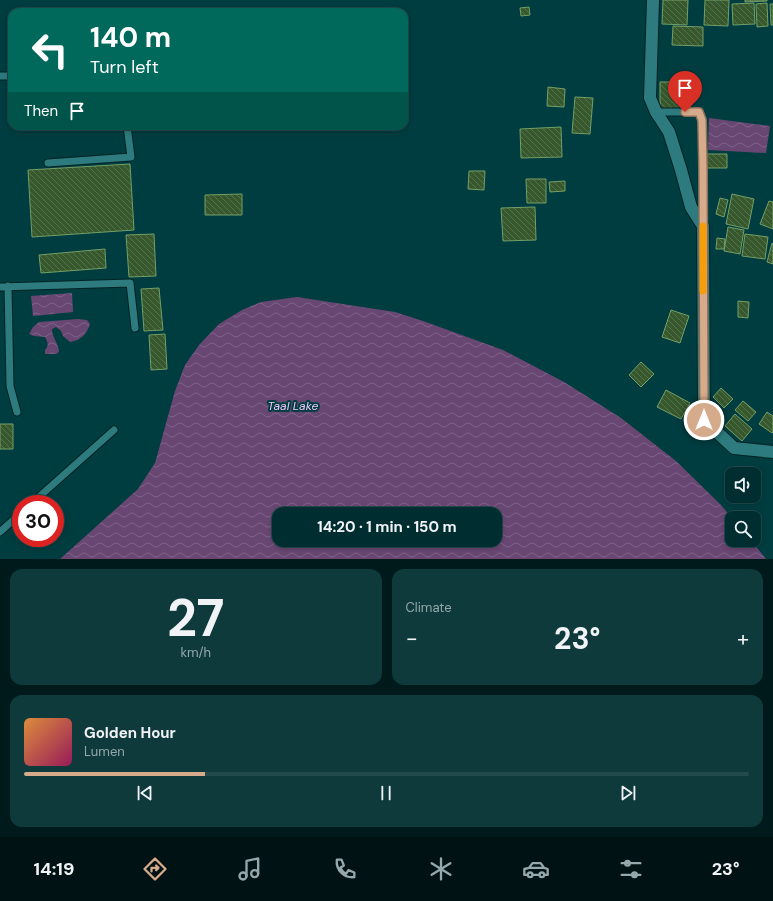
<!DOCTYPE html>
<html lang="en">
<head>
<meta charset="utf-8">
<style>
  body { margin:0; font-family:"DM Sans",sans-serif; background:#0e3a3c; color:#f1f3f6; height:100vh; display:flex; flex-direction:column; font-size:15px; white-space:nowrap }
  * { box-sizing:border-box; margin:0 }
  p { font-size:13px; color:#95a8ab }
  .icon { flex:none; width:22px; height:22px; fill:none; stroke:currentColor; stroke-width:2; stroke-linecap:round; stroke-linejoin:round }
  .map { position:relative; height:559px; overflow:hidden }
  .sheet { display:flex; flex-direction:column; gap:10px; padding:10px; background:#00191a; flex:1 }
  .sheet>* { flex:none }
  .top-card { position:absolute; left:8px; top:8px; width:400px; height:122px; border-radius:12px; box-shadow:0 2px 6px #0003,0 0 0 1px #224a4c; background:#00695c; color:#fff; overflow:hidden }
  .fabs { position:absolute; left:725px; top:467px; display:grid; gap:8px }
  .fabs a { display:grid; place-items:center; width:36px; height:36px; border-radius:8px; background:#002e30; box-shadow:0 2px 6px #0003,0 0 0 1px #224a4c; font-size:20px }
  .speed { position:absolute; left:12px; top:495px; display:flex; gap:8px; font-size:20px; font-weight:700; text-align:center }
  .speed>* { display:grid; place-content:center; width:52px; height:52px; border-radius:50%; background:#002e30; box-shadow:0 2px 6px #0003,0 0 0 1px #224a4c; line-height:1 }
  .speed .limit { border:6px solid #d22; background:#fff; color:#111 }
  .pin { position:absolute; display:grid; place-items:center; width:34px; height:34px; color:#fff; margin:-41px -17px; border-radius:50% 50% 50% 0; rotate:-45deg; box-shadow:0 0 4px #0007 }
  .pin .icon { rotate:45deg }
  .me { position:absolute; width:44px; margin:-22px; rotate:0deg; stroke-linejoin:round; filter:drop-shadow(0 0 3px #0008) }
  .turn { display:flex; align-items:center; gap:14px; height:84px; padding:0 16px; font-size:18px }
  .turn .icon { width:52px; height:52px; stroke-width:2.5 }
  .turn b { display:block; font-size:28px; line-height:34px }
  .then { display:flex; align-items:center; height:38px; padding:0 16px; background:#0003; gap:8px; font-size:15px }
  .big { font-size:30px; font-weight:700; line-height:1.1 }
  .sheet .card { flex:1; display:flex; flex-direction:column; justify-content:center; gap:6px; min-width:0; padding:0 14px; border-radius:12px; background:#0e3a3c }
  .sheet .dial { align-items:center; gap:0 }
  .dial b { font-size:52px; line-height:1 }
  .song { display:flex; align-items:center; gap:12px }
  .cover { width:48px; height:48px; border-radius:6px; background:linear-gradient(135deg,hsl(30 70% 55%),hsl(330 70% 35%)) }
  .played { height:4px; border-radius:2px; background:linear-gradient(90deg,#d6ab8b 25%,#224a4c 25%) }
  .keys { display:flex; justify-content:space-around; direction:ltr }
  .heat { display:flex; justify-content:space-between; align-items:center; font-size:22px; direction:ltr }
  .sheet .tiles { flex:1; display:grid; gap:10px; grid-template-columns:1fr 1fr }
  .card:last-child { grid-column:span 2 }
  .trip { position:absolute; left:272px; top:507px; width:230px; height:40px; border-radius:12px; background:#002e30; box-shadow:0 2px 6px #0003,0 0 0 1px #224a4c; font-weight:700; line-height:40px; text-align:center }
  .dock { display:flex; height:64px; justify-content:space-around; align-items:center; background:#001213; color:#95a8ab }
  .dock .icon { width:28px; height:28px }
  .dock .on { color:#d6ab8b }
  .dock b { font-size:18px; color:#f1f3f6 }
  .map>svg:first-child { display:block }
  .water { fill:url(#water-waves); fill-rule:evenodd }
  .building { fill:url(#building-back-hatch); stroke:#749f67 }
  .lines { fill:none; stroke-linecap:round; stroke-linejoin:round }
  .lane-casing { stroke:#012223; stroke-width:9 }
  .street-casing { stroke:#012223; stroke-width:14 }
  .lane { stroke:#2d7b7e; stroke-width:7 }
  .street { stroke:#2d7b7e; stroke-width:12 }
  .route-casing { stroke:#8b6f5a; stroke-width:10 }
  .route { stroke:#d6ab8b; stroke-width:7 }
  .slow { stroke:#f59e0b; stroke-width:7 }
  .labels { text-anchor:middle; stroke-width:4; stroke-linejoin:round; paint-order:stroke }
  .water-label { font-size:12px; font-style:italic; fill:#efc3fb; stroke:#003d40 }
</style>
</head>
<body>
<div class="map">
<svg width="773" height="559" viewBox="0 0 773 559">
  <defs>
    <pattern id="water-waves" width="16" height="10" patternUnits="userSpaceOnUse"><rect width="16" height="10" fill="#694773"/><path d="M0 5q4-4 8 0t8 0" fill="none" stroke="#7d6288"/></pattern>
    <pattern id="building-back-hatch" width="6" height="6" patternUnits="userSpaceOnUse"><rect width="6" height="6" fill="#36582c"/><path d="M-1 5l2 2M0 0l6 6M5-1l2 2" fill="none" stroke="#52714c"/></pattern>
  </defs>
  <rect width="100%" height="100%" fill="#003d40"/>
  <path class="water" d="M 709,118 L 770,126 L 766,153 L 708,150 Z
    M 72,293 L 73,312 L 33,316 L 31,296 Z
    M 297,297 L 395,312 L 423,321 L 503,350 L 564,382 L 621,418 L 676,461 L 721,505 L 732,518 L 732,540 L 751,540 L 766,559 L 60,559 L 138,489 L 155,463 L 175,391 L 185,365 L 199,345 L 219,324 L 242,310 L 261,302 ZM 279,514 L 495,514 L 495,540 L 279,540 Z
    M 78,319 L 87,320 L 90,324 C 87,334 80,341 70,342 L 63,336 L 61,331 L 56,327 L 52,329 C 52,338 59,344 59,352 L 56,354 L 45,354 L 45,350 C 49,346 48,342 45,337 L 34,336 L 29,334 L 33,327 L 39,322 Z"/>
  <path class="building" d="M 663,0 L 688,0 L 687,25 L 662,24 Z
    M 705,0 L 729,0 L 728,26 L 704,25 Z
    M 745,0 L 767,0 L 767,1 L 745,2 Z
    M 754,3 L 755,24 L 733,25 L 732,4 Z
    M 767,3 L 768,26 L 757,27 L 756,4 Z
    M 770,4 L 773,4 L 773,25 L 771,25 Z
    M 529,7 L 530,15 L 521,16 L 520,8 Z
    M 673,26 L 703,27 L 703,46 L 672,45 Z
    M 660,82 L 690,82 L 690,109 L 660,109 Z
    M 548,87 L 565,89 L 564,107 L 547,106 Z
    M 575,97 L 593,98 L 590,134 L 572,133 Z
    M 561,127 L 562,157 L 521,158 L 520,129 Z
    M 707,154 L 727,154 L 727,168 L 707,168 Z
    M 130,164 L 134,230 L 32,237 L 28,170 Z
    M 469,171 L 485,171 L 484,190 L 468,189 Z
    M 526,179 L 546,179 L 546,203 L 527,203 Z
    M 565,181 L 565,191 L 550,192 L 549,182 Z
    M 242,194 L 242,215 L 205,215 L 205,195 Z
    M 732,194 L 754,199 L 748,229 L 726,224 Z
    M 720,198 L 728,200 L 724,217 L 716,214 Z
    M 769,201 L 773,202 L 773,229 L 760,224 Z
    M 535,207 L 536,240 L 503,241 L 501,208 Z
    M 728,227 L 744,230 L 740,254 L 724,251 Z
    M 154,234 L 156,276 L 129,277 L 126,235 Z
    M 745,234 L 768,237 L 765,259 L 742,256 Z
    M 717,238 L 725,239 L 724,249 L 716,249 Z
    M 772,243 L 773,244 L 773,264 L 767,262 Z
    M 105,249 L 106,268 L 41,273 L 39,255 Z
    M 159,288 L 163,330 L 144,331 L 141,289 Z
    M 738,301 L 749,302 L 748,318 L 738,317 Z
    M 671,310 L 689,316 L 680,343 L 662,337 Z
    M 165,334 L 167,369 L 151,370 L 149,335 Z
    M 641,362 L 654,374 L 641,387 L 629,375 Z
    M 721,388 L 733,399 L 724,408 L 713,397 Z
    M 666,390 L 690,403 L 681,419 L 657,407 Z
    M 743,401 L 756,412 L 748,421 L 735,410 Z
    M 767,412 L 773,416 L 773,432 L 772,433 L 759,424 Z
    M 735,414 L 752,429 L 742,441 L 725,426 Z
    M 0,424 L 13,424 L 13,449 L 0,449 Z"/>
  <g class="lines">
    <defs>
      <path id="lane" d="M 0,76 L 12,76
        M 656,112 L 699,112 L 702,121 L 703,166 L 703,223
        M 48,163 L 131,157 L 127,126
        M 8,286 L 10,386 L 17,412
        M 0,287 L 130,283 L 135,328
        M 31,504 L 114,430
        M 0,532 L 21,513"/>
      <path id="street" d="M 653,0 L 650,98 L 656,112 L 669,132 L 681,170 L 691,207 L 703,226 L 704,420 L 734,448 L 773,452"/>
    </defs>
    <use href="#lane" class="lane-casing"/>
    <use href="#street" class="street-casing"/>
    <use href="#lane" class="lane"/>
    <use href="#street" class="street"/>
  </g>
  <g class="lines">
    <defs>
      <path id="route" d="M 685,112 L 699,112 L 702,120 L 703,166 L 704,420"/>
    </defs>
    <use href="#route" class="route-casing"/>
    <use href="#route" class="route"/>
    <path class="slow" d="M 703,226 L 703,291"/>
  </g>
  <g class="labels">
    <g class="water-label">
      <text x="293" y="410">Taal Lake</text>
    </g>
  </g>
</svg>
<div class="fabs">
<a><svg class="icon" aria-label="sound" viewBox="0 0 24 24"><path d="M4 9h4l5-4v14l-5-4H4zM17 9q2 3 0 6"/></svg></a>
<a><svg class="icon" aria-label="search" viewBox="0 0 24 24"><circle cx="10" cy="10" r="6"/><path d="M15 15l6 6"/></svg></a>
</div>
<div class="speed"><div class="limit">30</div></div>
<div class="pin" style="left:685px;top:112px;background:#d93025"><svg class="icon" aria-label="arrive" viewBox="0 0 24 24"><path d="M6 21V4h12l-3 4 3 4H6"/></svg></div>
<svg class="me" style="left:704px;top:420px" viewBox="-20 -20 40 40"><circle r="17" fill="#d6ab8b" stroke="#fff" stroke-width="3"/><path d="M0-11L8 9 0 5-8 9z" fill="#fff"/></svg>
<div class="trip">14:20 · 1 min · 150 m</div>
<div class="top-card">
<div class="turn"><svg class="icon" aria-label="left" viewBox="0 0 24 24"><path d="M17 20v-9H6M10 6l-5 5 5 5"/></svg><div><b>140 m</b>Turn left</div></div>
<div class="then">Then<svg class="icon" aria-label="arrive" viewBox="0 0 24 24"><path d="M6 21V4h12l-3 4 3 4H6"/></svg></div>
</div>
</div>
<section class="sheet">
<div class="tiles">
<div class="card dial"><b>27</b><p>km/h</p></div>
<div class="card"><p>Climate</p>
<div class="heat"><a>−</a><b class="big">23°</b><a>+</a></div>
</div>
<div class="card">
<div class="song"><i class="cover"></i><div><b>Golden Hour</b><p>Lumen</p></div></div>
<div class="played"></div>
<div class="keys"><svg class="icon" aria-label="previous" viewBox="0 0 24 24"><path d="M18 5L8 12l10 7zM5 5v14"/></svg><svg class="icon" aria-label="pause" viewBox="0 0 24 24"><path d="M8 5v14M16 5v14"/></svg><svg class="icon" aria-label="next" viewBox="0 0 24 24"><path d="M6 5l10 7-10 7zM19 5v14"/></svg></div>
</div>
</div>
</section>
<nav class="dock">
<b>14:19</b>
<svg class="icon on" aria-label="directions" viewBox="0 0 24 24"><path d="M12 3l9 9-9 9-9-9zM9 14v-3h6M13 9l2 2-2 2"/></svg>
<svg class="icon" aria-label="music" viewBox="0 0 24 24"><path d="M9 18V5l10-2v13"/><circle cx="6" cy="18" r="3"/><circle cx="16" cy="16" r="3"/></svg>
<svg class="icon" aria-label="phone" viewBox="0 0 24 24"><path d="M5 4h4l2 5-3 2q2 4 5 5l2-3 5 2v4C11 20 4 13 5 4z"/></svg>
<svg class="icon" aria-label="climate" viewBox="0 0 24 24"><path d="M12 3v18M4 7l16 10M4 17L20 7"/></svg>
<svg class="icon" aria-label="car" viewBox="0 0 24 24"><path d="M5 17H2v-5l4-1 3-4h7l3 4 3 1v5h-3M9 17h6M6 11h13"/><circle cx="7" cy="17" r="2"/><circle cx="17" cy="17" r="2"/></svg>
<svg class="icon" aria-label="filters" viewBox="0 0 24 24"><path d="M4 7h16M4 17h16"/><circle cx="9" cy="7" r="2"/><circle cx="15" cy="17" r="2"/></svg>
<b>23°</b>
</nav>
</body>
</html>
